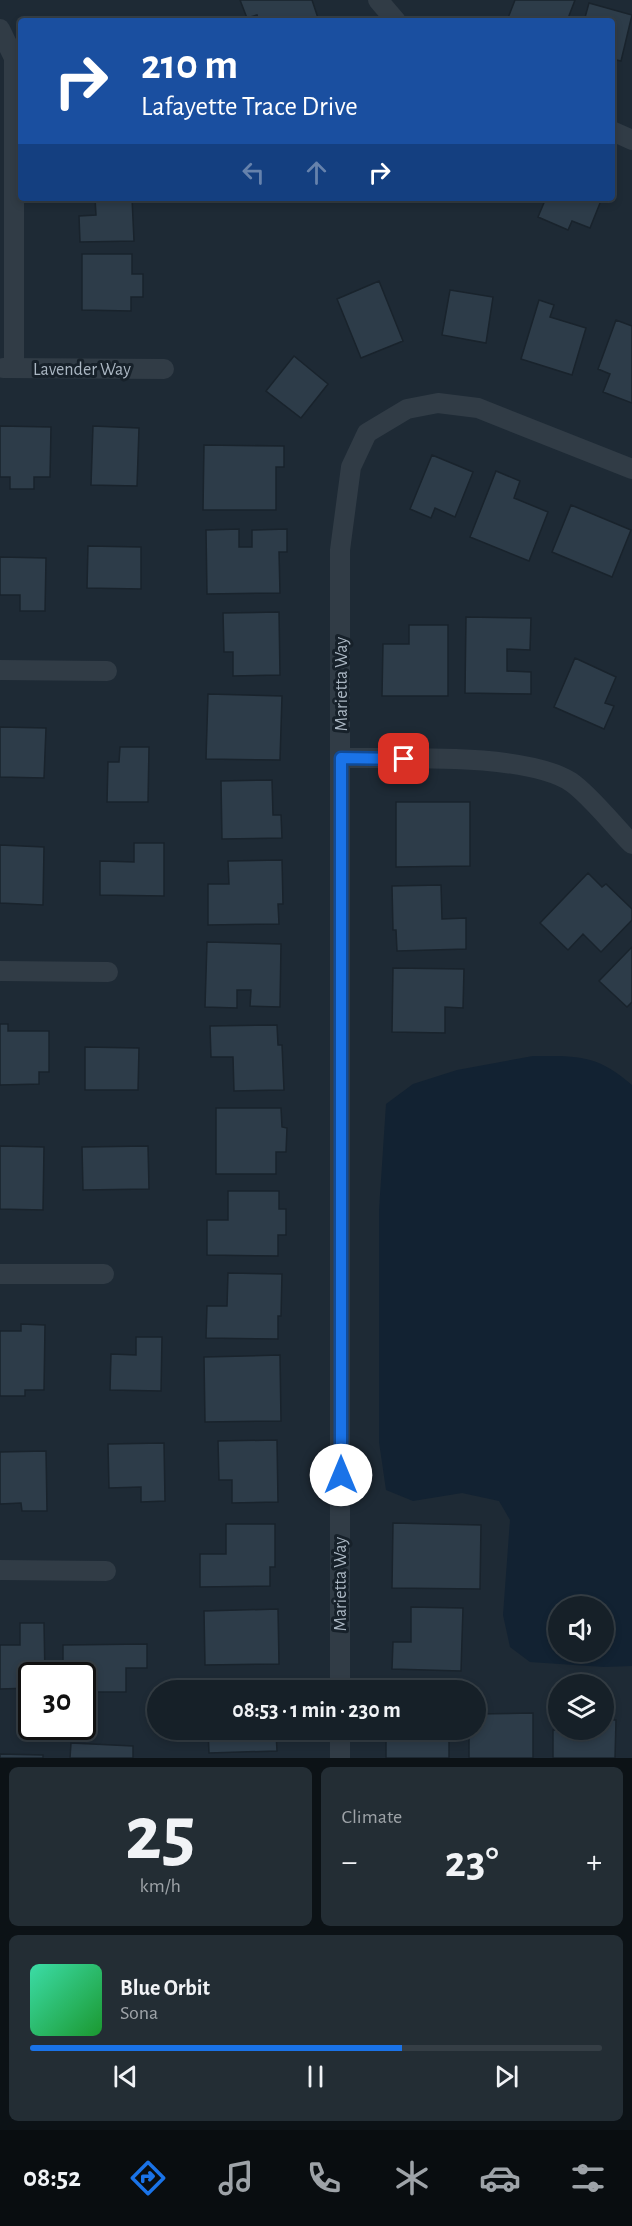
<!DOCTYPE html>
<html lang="en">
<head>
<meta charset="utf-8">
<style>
  body { margin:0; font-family:"Alegreya Sans",sans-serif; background:#232d34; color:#f1f3f6; height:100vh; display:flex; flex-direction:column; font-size:22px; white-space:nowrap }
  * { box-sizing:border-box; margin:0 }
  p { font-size:20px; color:#9ea3a8 }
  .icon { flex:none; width:33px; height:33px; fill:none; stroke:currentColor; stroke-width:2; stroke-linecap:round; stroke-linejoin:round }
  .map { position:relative; height:1758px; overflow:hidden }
  .panel { display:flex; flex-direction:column; gap:9px; padding:9px; background:#0c1216; flex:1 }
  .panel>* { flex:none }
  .hud { position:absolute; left:18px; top:18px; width:597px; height:183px; border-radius:6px; box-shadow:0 3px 9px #0003,0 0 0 2px #353e45; background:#1a4fa0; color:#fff; overflow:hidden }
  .tools { position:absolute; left:548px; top:1596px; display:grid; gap:12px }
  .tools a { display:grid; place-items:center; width:66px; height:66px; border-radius:50%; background:#162028; box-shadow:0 3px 9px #0003,0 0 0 2px #353e45; font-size:30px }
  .speed { position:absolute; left:18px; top:1662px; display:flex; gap:12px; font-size:30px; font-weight:700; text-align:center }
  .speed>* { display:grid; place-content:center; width:78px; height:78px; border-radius:50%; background:#162028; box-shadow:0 3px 9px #0003,0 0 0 2px #353e45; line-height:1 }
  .speed .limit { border:3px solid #111; border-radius:9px; background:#fff; color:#111 }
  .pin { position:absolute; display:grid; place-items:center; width:51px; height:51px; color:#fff; margin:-26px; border-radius:12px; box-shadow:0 3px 9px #0006 }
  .me { position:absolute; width:66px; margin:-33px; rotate:0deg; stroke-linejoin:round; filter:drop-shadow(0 0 4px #0008) }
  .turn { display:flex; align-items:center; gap:21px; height:126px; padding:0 24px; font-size:27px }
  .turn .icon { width:78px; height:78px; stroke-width:2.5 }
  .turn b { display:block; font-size:42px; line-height:51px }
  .lanes { display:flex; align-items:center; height:57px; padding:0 24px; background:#0003; justify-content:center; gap:30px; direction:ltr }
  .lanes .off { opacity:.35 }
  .big { font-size:45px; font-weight:700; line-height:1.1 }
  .panel .card { flex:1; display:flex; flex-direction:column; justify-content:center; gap:9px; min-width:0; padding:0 21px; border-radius:9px; background:#232d34 }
  .panel .dial { align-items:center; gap:0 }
  .dial b { font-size:78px; line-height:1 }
  .song { display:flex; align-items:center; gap:18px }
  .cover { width:72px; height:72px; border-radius:9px; background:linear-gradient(135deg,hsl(160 70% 55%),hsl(130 70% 35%)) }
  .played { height:6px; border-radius:3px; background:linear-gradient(90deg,#1a73e8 65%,#353e45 65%) }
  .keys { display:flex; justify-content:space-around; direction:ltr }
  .heat { display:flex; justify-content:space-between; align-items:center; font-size:33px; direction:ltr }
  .panel .tiles { flex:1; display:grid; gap:9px; grid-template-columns:1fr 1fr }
  .card:last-child { grid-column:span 2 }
  .trip { position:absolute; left:147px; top:1680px; width:339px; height:60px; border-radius:30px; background:#162028; box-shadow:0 3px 9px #0003,0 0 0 2px #353e45; font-weight:700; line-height:60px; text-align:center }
  .menu { display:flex; height:96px; justify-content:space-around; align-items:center; background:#090d10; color:#9ea3a8 }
  .menu .icon { width:42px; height:42px }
  .menu .on { color:#1a73e8 }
  .menu b { font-size:27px; color:#f1f3f6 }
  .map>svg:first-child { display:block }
  .water { fill:#122232; fill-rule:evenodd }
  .building { fill:#2d3c49; stroke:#19232c; stroke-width:1.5 }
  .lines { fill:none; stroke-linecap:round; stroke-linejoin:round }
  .street { stroke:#313c46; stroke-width:20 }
  .route-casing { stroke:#114b97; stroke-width:15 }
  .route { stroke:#1a73e8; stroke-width:10 }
  .labels { text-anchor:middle; stroke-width:6; stroke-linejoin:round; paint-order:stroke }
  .street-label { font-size:18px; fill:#abb7c3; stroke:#17212a }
</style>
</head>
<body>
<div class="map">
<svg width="632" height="1758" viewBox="0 0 632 1758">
  <rect width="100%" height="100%" fill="#1e2a35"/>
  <path class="water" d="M 533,1056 C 577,1056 597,1054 632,1085 L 632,1666 L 604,1667 L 530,1662 L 510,1647 L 503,1615 L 510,1520 L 499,1501 L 462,1493 L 413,1501 L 386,1490 L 379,1442 L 379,1210 L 386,1104 L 413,1084 L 457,1070 ZM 558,1606 L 603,1606 L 603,1652 L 558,1652 Z"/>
  <path class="building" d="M 240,0 L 312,0 L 319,21 L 259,21 L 257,15 L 247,18 Z
    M 515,0 L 575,0 L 567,21 L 515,21 L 508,18 Z
    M 589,3 L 632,15 L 621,61 L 612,59 L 612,21 L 584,21 Z
    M 95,198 L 132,198 L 134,241 L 80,242 L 79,216 L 96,215 Z
    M 546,198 L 602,198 L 590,228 L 572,221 L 568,230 L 538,217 Z
    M 82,254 L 132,254 L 132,274 L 143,274 L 143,297 L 131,297 L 131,311 L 82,310 Z
    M 379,281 L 403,341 L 361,358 L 337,299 Z
    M 450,290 L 493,297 L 486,343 L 442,335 Z
    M 539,300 L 554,305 L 550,317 L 586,328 L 572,375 L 521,359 Z
    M 616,320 L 632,326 L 632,403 L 603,392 L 610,374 L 598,369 Z
    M 294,356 L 328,384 L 301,418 L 266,391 Z
    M 0,426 L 51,427 L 50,477 L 34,477 L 34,489 L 10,489 L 10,477 L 0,477 Z
    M 93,426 L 139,428 L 137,486 L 91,485 Z
    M 204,445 L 284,446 L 284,467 L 276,467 L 276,510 L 203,510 Z
    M 432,455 L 473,472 L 455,517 L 435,508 L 431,518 L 410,509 Z
    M 496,471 L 520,481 L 514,498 L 548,512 L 529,561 L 470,537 Z
    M 571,505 L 631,530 L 612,577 L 552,552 Z
    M 239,529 L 239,547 L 252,547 L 252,530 L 287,529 L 287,552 L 279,552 L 280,593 L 207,594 L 206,530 Z
    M 88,546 L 141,547 L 141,589 L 87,588 Z
    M 0,557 L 46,558 L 45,611 L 20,611 L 20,595 L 0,595 Z
    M 279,612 L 280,675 L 233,676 L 233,652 L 224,652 L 223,613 Z
    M 466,617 L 531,618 L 530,650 L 507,649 L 507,671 L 531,672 L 531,694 L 465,693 Z
    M 409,625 L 448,625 L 448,696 L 382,696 L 383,644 L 409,644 Z
    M 575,658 L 616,677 L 605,703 L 614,706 L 604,729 L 554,707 Z
    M 208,694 L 282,696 L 280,760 L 206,759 Z
    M 0,727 L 46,728 L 44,778 L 0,777 Z
    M 120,747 L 149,747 L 148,802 L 107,802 L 108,762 L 119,762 Z
    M 272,780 L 273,815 L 281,815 L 282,838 L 222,839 L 221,781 Z
    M 396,802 L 470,802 L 470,866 L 396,867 Z
    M 134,843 L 164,843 L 164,896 L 100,895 L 100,861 L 134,862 Z
    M 0,845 L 44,847 L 43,905 L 0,903 Z
    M 282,860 L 283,904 L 278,904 L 279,924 L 208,925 L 208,884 L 229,884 L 228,861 Z
    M 588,873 L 602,887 L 606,884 L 632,909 L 632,920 L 601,952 L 583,934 L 568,950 L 540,923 Z
    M 441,885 L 442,919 L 466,918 L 466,949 L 397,951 L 396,930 L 393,930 L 392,886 Z
    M 207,942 L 281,944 L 280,1007 L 250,1006 L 251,990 L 237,990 L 237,1008 L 205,1007 Z
    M 632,947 L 632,1002 L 627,1007 L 599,981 Z
    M 393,968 L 464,969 L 463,1008 L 445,1007 L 445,1033 L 392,1032 Z
    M 0,1024 L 8,1024 L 8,1031 L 49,1031 L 49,1072 L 39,1072 L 39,1084 L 0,1085 Z
    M 277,1025 L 278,1045 L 282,1045 L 284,1090 L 234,1091 L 233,1057 L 211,1057 L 210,1026 Z
    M 85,1047 L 139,1048 L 138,1090 L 85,1090 Z
    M 216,1108 L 281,1108 L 282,1127 L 287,1128 L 286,1152 L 276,1152 L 276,1174 L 216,1174 Z
    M 0,1146 L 44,1147 L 43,1210 L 0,1209 Z
    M 148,1146 L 149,1189 L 83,1190 L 82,1147 Z
    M 228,1191 L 279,1191 L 279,1209 L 286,1209 L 286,1235 L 278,1235 L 278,1256 L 207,1255 L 207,1220 L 228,1220 Z
    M 228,1273 L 282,1274 L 281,1316 L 278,1316 L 278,1339 L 206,1338 L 207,1306 L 227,1306 Z
    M 21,1324 L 45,1325 L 44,1390 L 25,1390 L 25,1396 L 0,1396 L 0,1331 L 21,1331 Z
    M 136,1337 L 162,1337 L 161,1391 L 110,1390 L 111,1354 L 136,1355 Z
    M 280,1355 L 281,1421 L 205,1422 L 204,1357 Z
    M 277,1440 L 278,1502 L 232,1503 L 232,1480 L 219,1480 L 218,1441 Z
    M 164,1443 L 165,1501 L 141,1502 L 141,1487 L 109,1488 L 108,1444 Z
    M 46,1451 L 47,1511 L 22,1511 L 21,1503 L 0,1504 L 0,1452 Z
    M 393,1523 L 481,1525 L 480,1589 L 392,1588 Z
    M 226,1524 L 275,1524 L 275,1567 L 270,1567 L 270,1586 L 200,1587 L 200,1554 L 226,1554 Z
    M 411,1607 L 463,1608 L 461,1671 L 392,1669 L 393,1642 L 411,1642 Z
    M 278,1609 L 279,1664 L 205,1665 L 204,1611 Z
    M 20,1623 L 44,1623 L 45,1676 L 32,1676 L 32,1688 L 0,1689 L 0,1645 L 20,1645 Z
    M 147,1644 L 147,1668 L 126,1668 L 126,1692 L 82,1692 L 82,1676 L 63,1676 L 63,1645 Z
    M 278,1688 L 278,1690 L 227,1690 L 227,1689 Z
    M 533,1713 L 533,1758 L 469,1758 L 469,1730 L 476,1730 L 476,1714 Z
    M 603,1720 L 616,1720 L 615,1758 L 553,1758 L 553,1730 L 603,1730 Z
    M 208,1730 L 282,1730 L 282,1732 L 276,1732 L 277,1751 L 209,1753 Z
    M 386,1730 L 449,1730 L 449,1758 L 386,1758 Z
    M 71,1743 L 133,1746 L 133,1758 L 70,1758 Z
    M 0,1754 L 43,1755 L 43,1758 L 0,1758 Z"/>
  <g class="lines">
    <path class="street" d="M 378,0 L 396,21
      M 0,29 L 14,58 L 14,368
      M 612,131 L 632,140
      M 3,368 L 164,369
      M 0,670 L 107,671
      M 341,758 C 399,759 524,752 571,782 C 590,795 615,827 632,844
      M 0,971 L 108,972
      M 0,1274 L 104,1274
      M 0,1570 L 106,1571
      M 340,1690 L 340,550 L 351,467 L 367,433 L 407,409 L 438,403 L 478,408 L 632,469
      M 340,1758 L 340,1730"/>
  </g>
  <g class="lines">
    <defs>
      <path id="route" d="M 341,1475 L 341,758 L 404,759"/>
    </defs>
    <use href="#route" class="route-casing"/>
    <use href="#route" class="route"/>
  </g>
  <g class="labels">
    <g class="street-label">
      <text x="82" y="375">Lavender Way</text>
      <text transform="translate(341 684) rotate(-90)" y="6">Marietta Way</text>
      <text transform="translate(340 1584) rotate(-90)" y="6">Marietta Way</text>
    </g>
  </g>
</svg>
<div class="tools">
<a><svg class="icon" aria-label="sound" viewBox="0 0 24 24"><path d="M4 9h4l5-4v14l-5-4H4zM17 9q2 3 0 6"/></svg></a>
<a><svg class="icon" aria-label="layers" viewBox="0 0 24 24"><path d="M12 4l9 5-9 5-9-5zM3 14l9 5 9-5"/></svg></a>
</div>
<div class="speed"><div class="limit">30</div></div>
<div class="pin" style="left:404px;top:759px;background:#d93025"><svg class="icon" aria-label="arrive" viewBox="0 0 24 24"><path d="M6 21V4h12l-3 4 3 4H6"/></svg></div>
<svg class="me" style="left:341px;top:1475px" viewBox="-20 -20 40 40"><circle r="19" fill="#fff"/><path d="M0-13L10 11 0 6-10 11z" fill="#1a73e8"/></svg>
<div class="trip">08:53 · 1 min · 230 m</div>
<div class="hud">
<div class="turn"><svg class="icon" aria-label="right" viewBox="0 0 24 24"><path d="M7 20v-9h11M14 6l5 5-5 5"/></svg><div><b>210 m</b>Lafayette Trace Drive</div></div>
<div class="lanes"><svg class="icon off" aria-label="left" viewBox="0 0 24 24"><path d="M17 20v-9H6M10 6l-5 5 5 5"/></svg><svg class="icon off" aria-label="ahead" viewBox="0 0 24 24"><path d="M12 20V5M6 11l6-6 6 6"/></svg><svg class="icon" aria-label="right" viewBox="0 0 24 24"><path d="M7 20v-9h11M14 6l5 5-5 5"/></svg></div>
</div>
</div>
<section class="panel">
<div class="tiles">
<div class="card dial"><b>25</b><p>km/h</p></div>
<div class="card"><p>Climate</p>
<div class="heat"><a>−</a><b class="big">23°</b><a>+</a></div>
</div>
<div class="card">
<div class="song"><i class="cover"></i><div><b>Blue Orbit</b><p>Sona</p></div></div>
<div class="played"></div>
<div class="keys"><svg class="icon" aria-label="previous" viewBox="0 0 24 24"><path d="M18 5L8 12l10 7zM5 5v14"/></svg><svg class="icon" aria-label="pause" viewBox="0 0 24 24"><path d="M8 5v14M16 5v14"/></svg><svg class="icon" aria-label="next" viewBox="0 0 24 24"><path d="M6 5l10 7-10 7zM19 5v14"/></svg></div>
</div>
</div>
</section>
<nav class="menu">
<b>08:52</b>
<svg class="icon on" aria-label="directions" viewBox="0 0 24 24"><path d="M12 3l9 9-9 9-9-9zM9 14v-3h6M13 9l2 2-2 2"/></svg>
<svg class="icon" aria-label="music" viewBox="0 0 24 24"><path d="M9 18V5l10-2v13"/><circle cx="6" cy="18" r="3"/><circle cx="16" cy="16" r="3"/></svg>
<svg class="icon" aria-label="phone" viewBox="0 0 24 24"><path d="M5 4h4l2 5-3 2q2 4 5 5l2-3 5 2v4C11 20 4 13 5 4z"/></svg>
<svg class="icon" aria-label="climate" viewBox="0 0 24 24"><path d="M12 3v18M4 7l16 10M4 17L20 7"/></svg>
<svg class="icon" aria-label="car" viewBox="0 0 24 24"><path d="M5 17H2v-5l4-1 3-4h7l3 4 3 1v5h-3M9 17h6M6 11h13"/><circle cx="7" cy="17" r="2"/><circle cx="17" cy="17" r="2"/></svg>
<svg class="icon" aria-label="filters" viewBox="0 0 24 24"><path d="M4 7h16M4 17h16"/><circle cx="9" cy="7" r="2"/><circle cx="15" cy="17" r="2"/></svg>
</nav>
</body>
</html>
